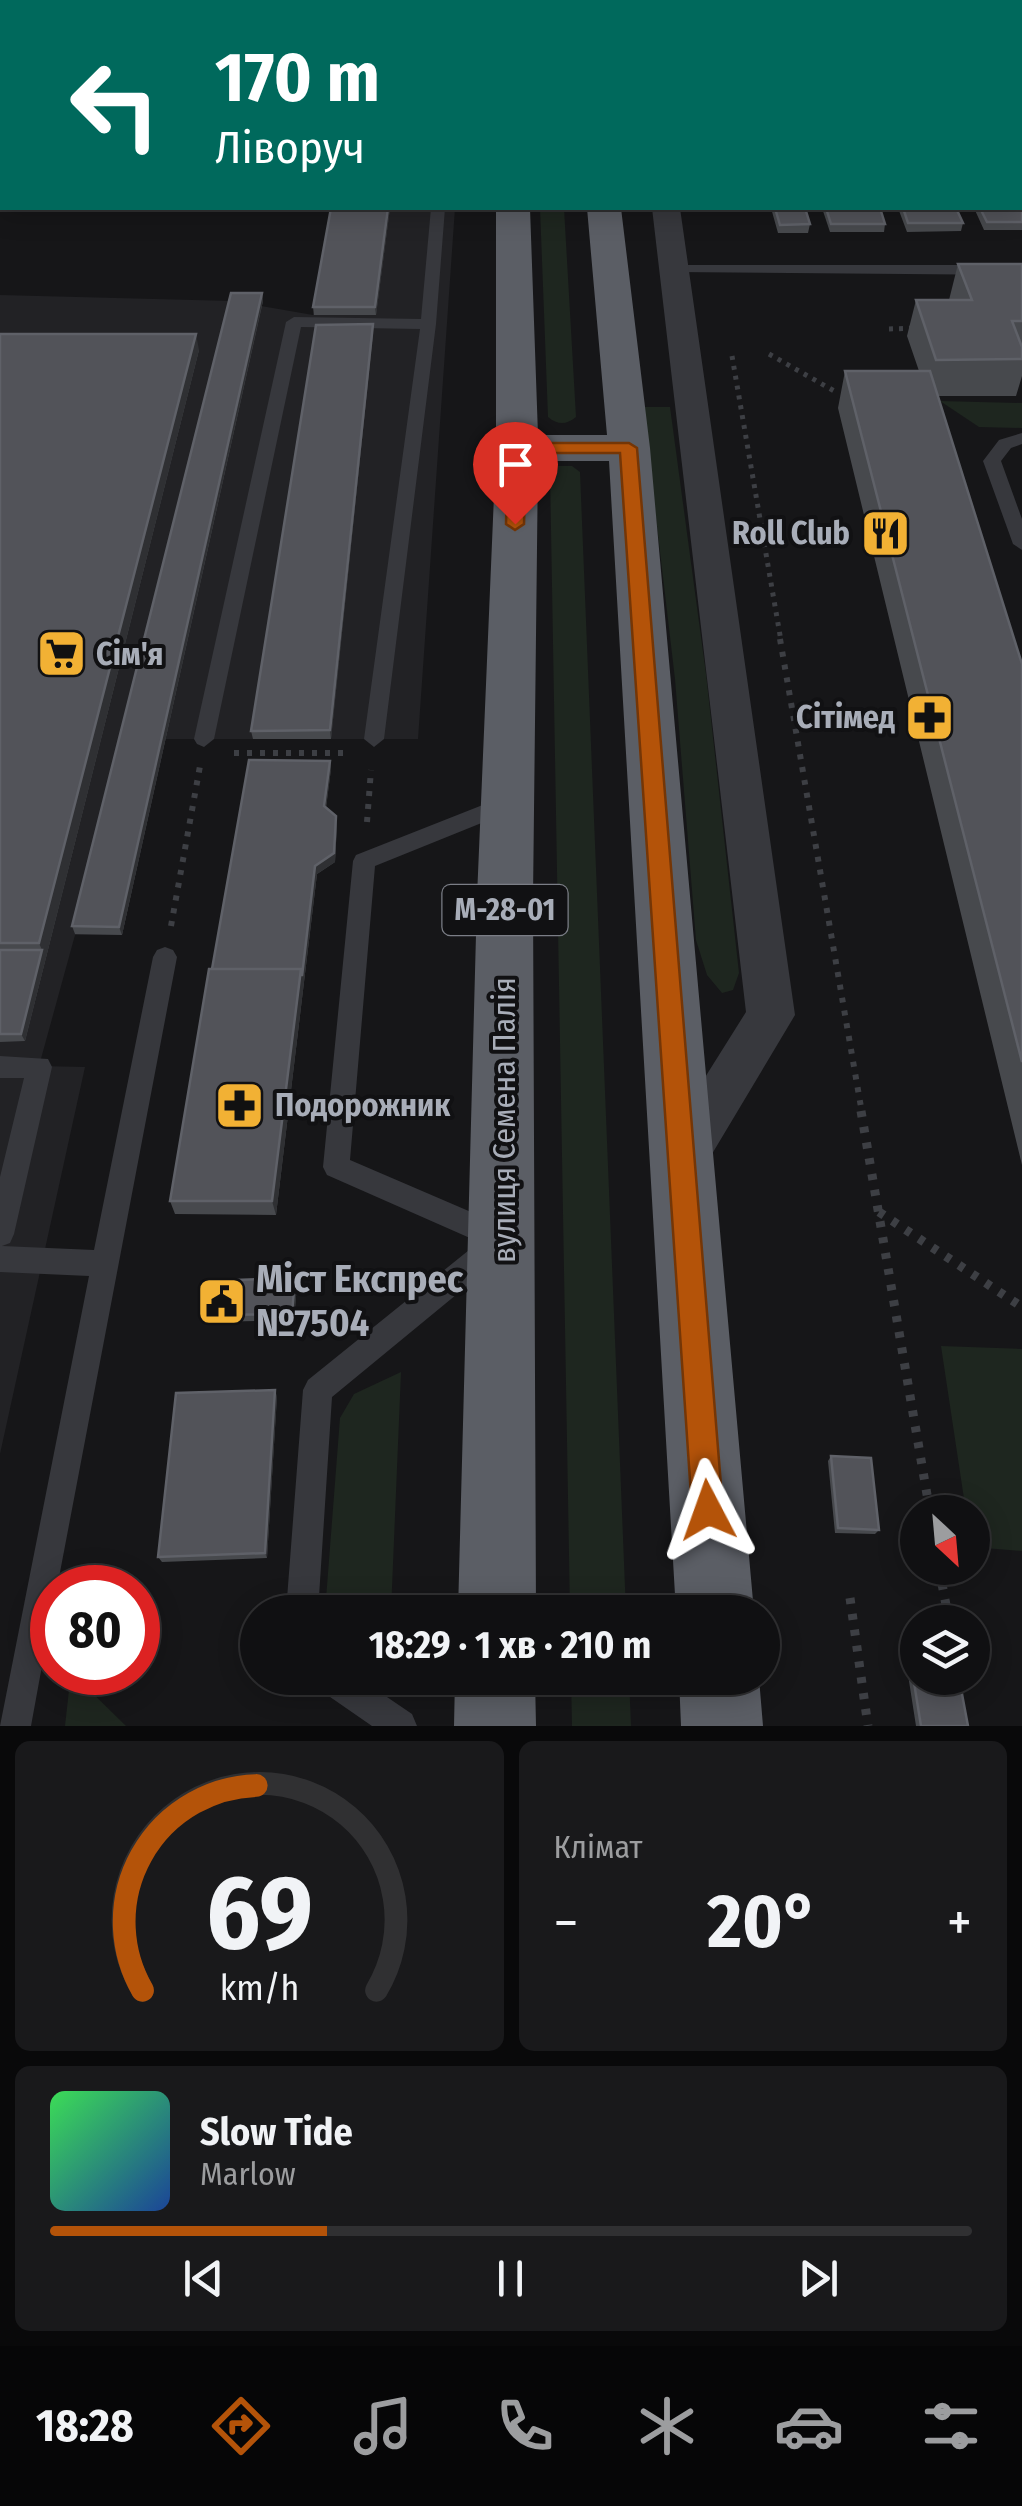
<!DOCTYPE html>
<html lang="uk">
<head>
<meta charset="utf-8">
<style>
  body { margin:0; font-family:"Fira Sans Condensed",sans-serif; background:#19191b; color:#f1f3f6; height:100vh; display:flex; flex-direction:column; font-size:38px; white-space:nowrap }
  * { box-sizing:border-box; margin:0 }
  p { font-size:32px; color:#9c9d9f }
  .icon { flex:none; width:55px; height:55px; fill:none; stroke:currentColor; stroke-width:2; stroke-linecap:round; stroke-linejoin:round }
  .map { position:relative; height:1726px; overflow:hidden }
  .details { display:flex; flex-direction:column; gap:15px; padding:15px; background:#09090a; flex:1 }
  .details>* { flex:none }
  .guide { position:absolute; left:0px; top:0px; width:1022px; height:210px; box-shadow:0 5px 25px #0003,0 0 0 2px #303032; background:#00695c; color:#fff; overflow:hidden }
  .needle { width:65px; rotate:154deg }
  .fabs { position:absolute; left:900px; top:1495px; display:grid; gap:20px }
  .fabs a { display:grid; place-items:center; width:90px; height:90px; border-radius:50%; background:#101012; box-shadow:0 5px 25px #0003,0 0 0 2px #303032; font-size:50px }
  .speed { position:absolute; left:30px; top:1565px; display:flex; gap:20px; font-size:50px; font-weight:700; text-align:center }
  .speed>* { display:grid; place-content:center; width:130px; height:130px; border-radius:50%; background:#101012; box-shadow:0 5px 25px #0003,0 0 0 2px #303032; line-height:1 }
  .speed .limit { border:15px solid #d22; background:#fff; color:#111 }
  .pin { position:absolute; display:grid; place-items:center; width:85px; height:85px; color:#fff; margin:-102px -42px; border-radius:50% 50% 50% 0; rotate:-45deg; box-shadow:0 0 10px #0007 }
  .pin .icon { rotate:45deg }
  .me { position:absolute; width:110px; margin:-55px; rotate:356deg; stroke-linejoin:round; filter:drop-shadow(0 0 8px #0008) }
  .turn { display:flex; align-items:center; gap:35px; height:210px; padding:0 50px; font-size:45px }
  .turn .icon { width:130px; height:130px; stroke-width:2.5 }
  .turn b { display:block; font-size:70px; line-height:85px }
  .big { font-size:75px; font-weight:700; line-height:1.1 }
  .details .tile { flex:1; display:flex; flex-direction:column; justify-content:center; gap:15px; min-width:0; padding:0 35px; border-radius:15px; background:#19191b }
  .details .dial { align-items:center; gap:0 }
  .dial svg { height:260px; overflow:visible; fill:none; stroke:#303032; stroke-width:7; stroke-linecap:round; text-anchor:middle }
  .dial text { fill:#f1f3f6; stroke:none }
  .song { display:flex; align-items:center; gap:30px }
  .cover { width:120px; height:120px; border-radius:15px; background:linear-gradient(135deg,hsl(130 70% 55%),hsl(220 70% 35%)) }
  .played { height:10px; border-radius:5px; background:linear-gradient(90deg,#b45309 30%,#303032 30%) }
  .keys { display:flex; justify-content:space-around; direction:ltr }
  .heat { display:flex; justify-content:space-between; align-items:center; font-size:55px; direction:ltr }
  .details .tiles { flex:1; display:grid; gap:15px; grid-template-columns:1fr 1fr }
  .tile:last-child { grid-column:span 2 }
  .trip { position:absolute; left:240px; top:1595px; width:540px; height:100px; border-radius:50px; background:#101012; box-shadow:0 5px 25px #0003,0 0 0 2px #303032; font-weight:700; line-height:100px; text-align:center }
  .dock { display:flex; height:160px; justify-content:space-around; align-items:center; background:#060607; color:#9c9d9f }
  .dock .icon { width:70px; height:70px }
  .dock .current { color:#b45309 }
  .dock b { font-size:45px; color:#f1f3f6 }
  .map>svg:first-child { display:block }
  .built { fill:#222225 }
  .green { fill:#1e261f }
  .lines { fill:none; stroke-linecap:round; stroke-linejoin:round }
  .path-far2 { stroke:#3d3f44; stroke-width:5; stroke-dasharray:4 6; stroke-linecap:butt }
  .path-far1 { stroke:#3d3f44; stroke-width:6; stroke-dasharray:5 8; stroke-linecap:butt }
  .path { stroke:#3d3f44; stroke-width:9; stroke-dasharray:6 10; stroke-linecap:butt }
  .service { fill:#37383d; fill-rule:evenodd }
  .minor { fill:#37383d; fill-rule:evenodd }
  .trunk { fill:#5b5e65; fill-rule:evenodd }
  .wall { fill:#47494d }
  .shaded-wall { fill:#2f3033 }
  .building { fill:#525359; stroke:#5f6168; stroke-width:2.5 }
  .route { fill:#b45309; stroke:#753606; stroke-width:2.5 }
  .labels { text-anchor:middle; stroke-width:8; stroke-linejoin:round; paint-order:stroke }
  .shield { fill:#111113; stroke:#7b7e86; stroke-width:2.5 }
  .shield-label { font-size:30px; font-weight:bold; fill:#a8adb8 }
  .poi-label { font-size:32px; font-weight:bold; fill:#a8adb8; stroke:#111113; text-anchor:end }
  .street-label { font-size:32px; fill:#a8adb8; stroke:#111113 }
  .near-poi-label { font-size:38px; font-weight:bold; fill:#a8adb8; stroke:#111113; text-anchor:start }
</style>
</head>
<body>
<div class="map">
<svg width="1022" height="1726" viewBox="0 0 1022 1726">
  <rect width="100%" height="100%" fill="#161618"/>
  <path class="built" d="M 333,208 L 455,208 L 418,739 L 165,739 L 122,935 L 75,935 L 39,1066 L 85,1067 L 0,1454 L 0,295 L 232,301 L 313,315 Z"/>
  <path class="green" d="M 540,208 L 564,208 L 576,417 C 566,425 558,425 548,417 Z
    M 940,401 L 1022,403 L 1022,428 L 979,427 Z
    M 643,407 L 670,407 L 706,674 L 739,973 L 733,990 L 722,993 L 707,975 L 696,940 L 675,679 Z
    M 558,466 L 572,466 L 580,472 L 626,1612 L 570,1612 L 550,472 Z
    M 941,1346 L 1022,1349 L 1022,1551 L 973,1547 L 972,1512 L 966,1512 Z
    M 401,1372 L 391,1612 L 325,1612 L 340,1418 L 354,1394 Z
    M 71,1672 L 72,1673 L 126,1726 L 65,1726 Z
    M 571,1678 L 629,1678 L 631,1726 L 572,1726 Z"/>
  <g class="lines">
    <path class="path-far2" d="M 889,329 L 917,328
      M 769,354 L 836,392
      M 732,356 L 781,641"/>
    <path class="path-far1" d="M 780,639 L 862,1113
      M 234,753 L 346,753
      M 367,822 L 371,770
      M 171,926 L 200,766"/>
    <path class="path" d="M 861,1111 L 930,1512
      M 879,1212 L 1022,1307
      M 939,1568 L 946,1605
      M 850,1598 L 868,1726"/>
    <path class="service" d="M 450,0 L 462,0 L 462,2 L 451,2 Z
      M 1020,55 L 1022,55 L 1022,63 L 1020,63 Z
      M 431,208 L 445,208 L 436,324 L 384,739 L 374,747 L 364,739 L 420,329 L 301,327 L 214,739 L 204,747 L 197,744 L 194,739 L 286,322 L 294,317 L 421,319 Z
      M 670,265 L 1022,265 L 1022,275 L 675,272 L 668,268 Z
      M 1022,433 L 1022,444 L 1011,448 L 1001,461 L 1022,519 L 1022,550 L 1013,544 L 983,461 L 999,440 Z
      M 508,795 L 519,803 L 516,809 L 375,866 L 350,1160 L 513,1230 L 517,1239 L 513,1248 L 332,1397 L 318,1612 L 286,1612 L 303,1390 L 308,1380 L 479,1242 L 327,1175 L 323,1167 L 353,861 L 356,855 Z
      M 165,947 L 173,950 L 177,957 L 57,1588 L 52,1588 L 52,1611 L 31,1726 L 0,1726 L 89,1276 L 0,1272 L 0,1177 L 24,1078 L 0,1078 L 0,1056 L 48,1059 L 52,1067 L 14,1234 L 10,1243 L 2,1246 L 94,1250 L 153,957 L 157,950 Z
      M 316,1678 L 359,1678 L 412,1714 L 417,1726 L 372,1726 L 320,1690 Z"/>
    <path class="minor" d="M 626,0 L 650,0 L 651,2 L 628,2 Z
      M 652,208 L 680,208 L 795,1015 L 700,1174 L 681,1181 L 662,1174 L 655,1157 L 746,1012 Z"/>
    <path class="trunk" d="M 495,0 L 523,0 L 523,2 L 495,2 Z
      M 568,0 L 596,0 L 596,2 L 568,2 Z
      M 496,208 L 530,208 L 538,435 L 607,435 L 587,208 L 621,208 L 650,448 L 754,1612 L 676,1612 L 609,461 L 538,461 L 533,897 L 536,1612 L 458,1612 L 477,897 L 496,448 Z
      M 455,1678 L 535,1678 L 536,1726 L 454,1726 Z
      M 679,1678 L 759,1678 L 763,1726 L 681,1726 Z"/>
  </g>
  <path class="wall" d="M 731,0 L 844,0 L 845,2 L 731,2 Z
    M 1022,193 L 1022,230 L 984,230 L 974,208 L 1020,208 Z
    M 331,208 L 390,208 L 376,315 L 314,315 L 313,307 Z
    M 771,208 L 805,208 L 810,224 L 808,233 L 778,233 Z
    M 822,208 L 880,208 L 885,224 L 884,232 L 830,232 Z
    M 898,208 L 956,208 L 963,223 L 961,231 L 907,232 Z
    M 958,264 L 1022,264 L 1022,376 L 1016,396 L 938,396 L 1022,664 L 1022,1165 L 838,408 L 845,371 L 919,371 L 907,336 L 916,300 L 949,300 Z
    M 262,293 L 263,301 L 122,935 L 75,934 L 72,926 Z
    M 373,324 L 373,333 L 331,739 L 253,739 L 251,731 Z
    M 0,334 L 199,350 L 25,1041 L 0,1042 Z
    M 330,761 L 331,769 L 326,808 L 337,825 L 335,862 L 317,874 L 276,1215 L 175,1214 L 170,1201 Z
    M 297,1285 L 294,1320 L 208,1322 L 205,1315 Z
    M 277,1396 L 267,1558 L 162,1562 L 158,1557 Z
    M 831,1456 L 879,1530 L 875,1534 L 835,1533 L 828,1461 Z
    M 908,1645 L 968,1726 L 916,1726 L 904,1649 Z"/>
  <path class="shaded-wall" d="M 388,208 L 390,208 L 376,315 L 375,307 Z
    M 262,293 L 263,301 L 261,309 L 122,935 L 119,927 Z
    M 373,324 L 373,333 L 331,739 L 330,730 Z
    M 196,334 L 199,350 L 25,1041 L 21,1034 L 42,950 L 39,943 Z
    M 330,761 L 331,769 L 325,814 L 324,806 Z
    M 336,816 L 337,825 L 335,862 L 317,874 L 276,1215 L 272,1201 L 315,866 Z
    M 295,1278 L 297,1285 L 294,1320 L 292,1314 Z
    M 275,1390 L 277,1396 L 267,1558 L 265,1553 Z"/>
  <path class="building" d="M 366,0 L 411,0 L 410,2 L 366,2 Z
    M 745,0 L 844,0 L 845,2 L 746,2 Z
    M 930,0 L 974,0 L 976,2 L 931,2 Z
    M 1020,66 L 1022,66 L 1022,113 L 1020,109 Z
    M 1020,189 L 1022,193 L 1022,222 L 987,222 L 980,208 L 1020,208 Z
    M 331,208 L 388,208 L 375,307 L 313,307 Z
    M 775,208 L 805,208 L 810,224 L 780,225 Z
    M 826,208 L 880,208 L 885,224 L 831,224 Z
    M 903,208 L 956,208 L 963,223 L 908,223 Z
    M 958,264 L 1022,264 L 1022,321 L 1012,321 L 1022,347 L 1022,359 L 936,360 L 916,300 L 972,300 Z
    M 231,293 L 262,293 L 119,927 L 72,926 Z
    M 373,324 L 330,730 L 251,731 L 316,325 Z
    M 0,334 L 196,334 L 39,943 L 0,943 Z
    M 845,371 L 930,371 L 1022,664 L 1022,1062 Z
    M 249,760 L 330,761 L 324,806 L 336,816 L 334,853 L 315,866 L 302,976 L 301,969 L 212,969 Z
    M 0,950 L 42,950 L 21,1034 L 0,1034 Z
    M 209,969 L 301,969 L 272,1201 L 170,1201 Z
    M 295,1278 L 292,1314 L 205,1315 L 209,1281 Z
    M 275,1390 L 265,1553 L 158,1557 L 176,1393 Z
    M 831,1456 L 871,1458 L 879,1530 L 838,1528 Z
    M 908,1645 L 918,1645 L 918,1678 L 959,1678 L 968,1726 L 921,1726 Z"/>
  <path class="route" d="M 517,443 L 629,443 L 637,448 L 723,1510 L 718,1521 L 708,1526 L 697,1521 L 692,1510 L 620,453 L 526,453 L 524,524 L 515,530 L 506,524 L 508,448 Z"/>
  <defs>
    <symbol id="restaurant-square" viewBox="-11 -11 22 22"><rect x="-9" y="-9" width="18" height="18" rx="4" fill="#f2b134" stroke="#111113"/><path d="M-5-6h1v4h1v-4h1v4h1v-4h1v5L-1.5 .5V6h-2V.5L-5-1ZM5-6V6H3V1.5H1.5Q1.5-4 5-6Z" fill="#111"/></symbol>
    <symbol id="supermarket-square" viewBox="-11 -11 22 22"><rect x="-9" y="-9" width="18" height="18" rx="4" fill="#f2b134" stroke="#111113"/><path d="M-6-5.5h2.5l.6 2H6L4.5 2H-2.5L-4.4-4H-6ZM-1.5 3.2a1.3 1.3 0 1 0 .1 0ZM3 3.2a1.3 1.3 0 1 0 .1 0Z" fill="#111"/></symbol>
    <symbol id="pharmacy-square" viewBox="-11 -11 22 22"><rect x="-9" y="-9" width="18" height="18" rx="4" fill="#f2b134" stroke="#111113"/><path d="M-2-6h4v4h4v4h-4v4h-4v-4h-4v-4h4Z" fill="#111"/></symbol>
    <symbol id="civic-square" viewBox="-11 -11 22 22"><rect x="-9" y="-9" width="18" height="18" rx="4" fill="#f2b134" stroke="#111113"/><path d="M-.6-6.5H3V-4.5H.6V-3L4-1V1h2V6H-6V1h2V-1L-.6-3ZM-1.2 2.5V6h2.4V2.5Z" fill="#111"/></symbol>
  </defs>
  <g fill-rule="evenodd">
    <use href="#restaurant-square" x="858" y="506" width="55" height="55"/>
    <use href="#supermarket-square" x="34" y="626" width="55" height="55"/>
    <use href="#pharmacy-square" x="902" y="690" width="55" height="55"/>
    <use href="#pharmacy-square" x="212" y="1078" width="55" height="55"/>
    <use href="#civic-square" x="194" y="1274" width="55" height="55"/>
  </g>
  <g class="labels">
    <rect class="shield" x="442.5" y="885" width="125" height="50" rx="8"/>
    <g class="shield-label">
      <text x="505" y="920">М-28-01</text>
    </g>
    <g class="poi-label">
      <text x="850" y="544">Roll Club</text>
      <text x="96" y="665" text-anchor="start">Сім'я</text>
      <text x="895" y="728">Сітімед</text>
      <text x="275" y="1116" text-anchor="start">Подорожник</text>
    </g>
    <g class="street-label">
      <text transform="translate(504 1120) rotate(-90)" y="11">вулиця Семена Палія</text>
    </g>
    <g class="near-poi-label">
      <text x="256" y="1292">Міст Експрес<tspan x="256" dy="44">№7504</tspan></text>
    </g>
  </g>
</svg>
<div class="fabs">
<a><svg class="needle" viewBox="-14 -14 28 28"><path d="M0-13l5 13h-10z" fill="#e53935"/><path d="M0 13l5-13h-10z" fill="#9c9d9f"/></svg></a>
<a><svg class="icon" aria-label="layers" viewBox="0 0 24 24"><path d="M12 4l9 5-9 5-9-5zM3 14l9 5 9-5"/></svg></a>
</div>
<div class="speed"><div class="limit">80</div></div>
<div class="pin" style="left:515px;top:524px;background:#d93025"><svg class="icon" aria-label="arrive" viewBox="0 0 24 24"><path d="M6 21V4h12l-3 4 3 4H6"/></svg></div>
<svg class="me" style="left:708px;top:1510px" viewBox="-20 -20 40 40"><path d="M0-17L14 15 0 8-14 15z" fill="#b45309" stroke="#fff" stroke-width="4"/></svg>
<div class="trip">18:29 · 1 хв · 210 m</div>
<div class="guide">
<div class="turn"><svg class="icon" aria-label="left" viewBox="0 0 24 24"><path d="M17 20v-9H6M10 6l-5 5 5 5"/></svg><div><b>170 m</b>Ліворуч</div></div>
</div>
</div>
<section class="details">
<div class="tiles">
<div class="tile dial"><svg viewBox="0 0 100 80">
<path d="M14 69A42 42 0 1 1 86 69"/>
<path d="M14 69A42 42 0 0 1 49 6" stroke="#b45309"/>
<text x="50" y="56" font-size="32" font-weight="700">69</text>
<text x="50" y="72" font-size="11">km/h</text>
</svg></div>
<div class="tile"><p>Клімат</p>
<div class="heat"><a>−</a><b class="big">20°</b><a>+</a></div>
</div>
<div class="tile">
<div class="song"><i class="cover"></i><div><b>Slow Tide</b><p>Marlow</p></div></div>
<div class="played"></div>
<div class="keys"><svg class="icon" aria-label="previous" viewBox="0 0 24 24"><path d="M18 5L8 12l10 7zM5 5v14"/></svg><svg class="icon" aria-label="pause" viewBox="0 0 24 24"><path d="M8 5v14M16 5v14"/></svg><svg class="icon" aria-label="next" viewBox="0 0 24 24"><path d="M6 5l10 7-10 7zM19 5v14"/></svg></div>
</div>
</div>
</section>
<nav class="dock">
<b>18:28</b>
<svg class="icon current" aria-label="directions" viewBox="0 0 24 24"><path d="M12 3l9 9-9 9-9-9zM9 14v-3h6M13 9l2 2-2 2"/></svg>
<svg class="icon" aria-label="music" viewBox="0 0 24 24"><path d="M9 18V5l10-2v13"/><circle cx="6" cy="18" r="3"/><circle cx="16" cy="16" r="3"/></svg>
<svg class="icon" aria-label="phone" viewBox="0 0 24 24"><path d="M5 4h4l2 5-3 2q2 4 5 5l2-3 5 2v4C11 20 4 13 5 4z"/></svg>
<svg class="icon" aria-label="climate" viewBox="0 0 24 24"><path d="M12 3v18M4 7l16 10M4 17L20 7"/></svg>
<svg class="icon" aria-label="car" viewBox="0 0 24 24"><path d="M5 17H2v-5l4-1 3-4h7l3 4 3 1v5h-3M9 17h6M6 11h13"/><circle cx="7" cy="17" r="2"/><circle cx="17" cy="17" r="2"/></svg>
<svg class="icon" aria-label="filters" viewBox="0 0 24 24"><path d="M4 7h16M4 17h16"/><circle cx="9" cy="7" r="2"/><circle cx="15" cy="17" r="2"/></svg>
</nav>
</body>
</html>
